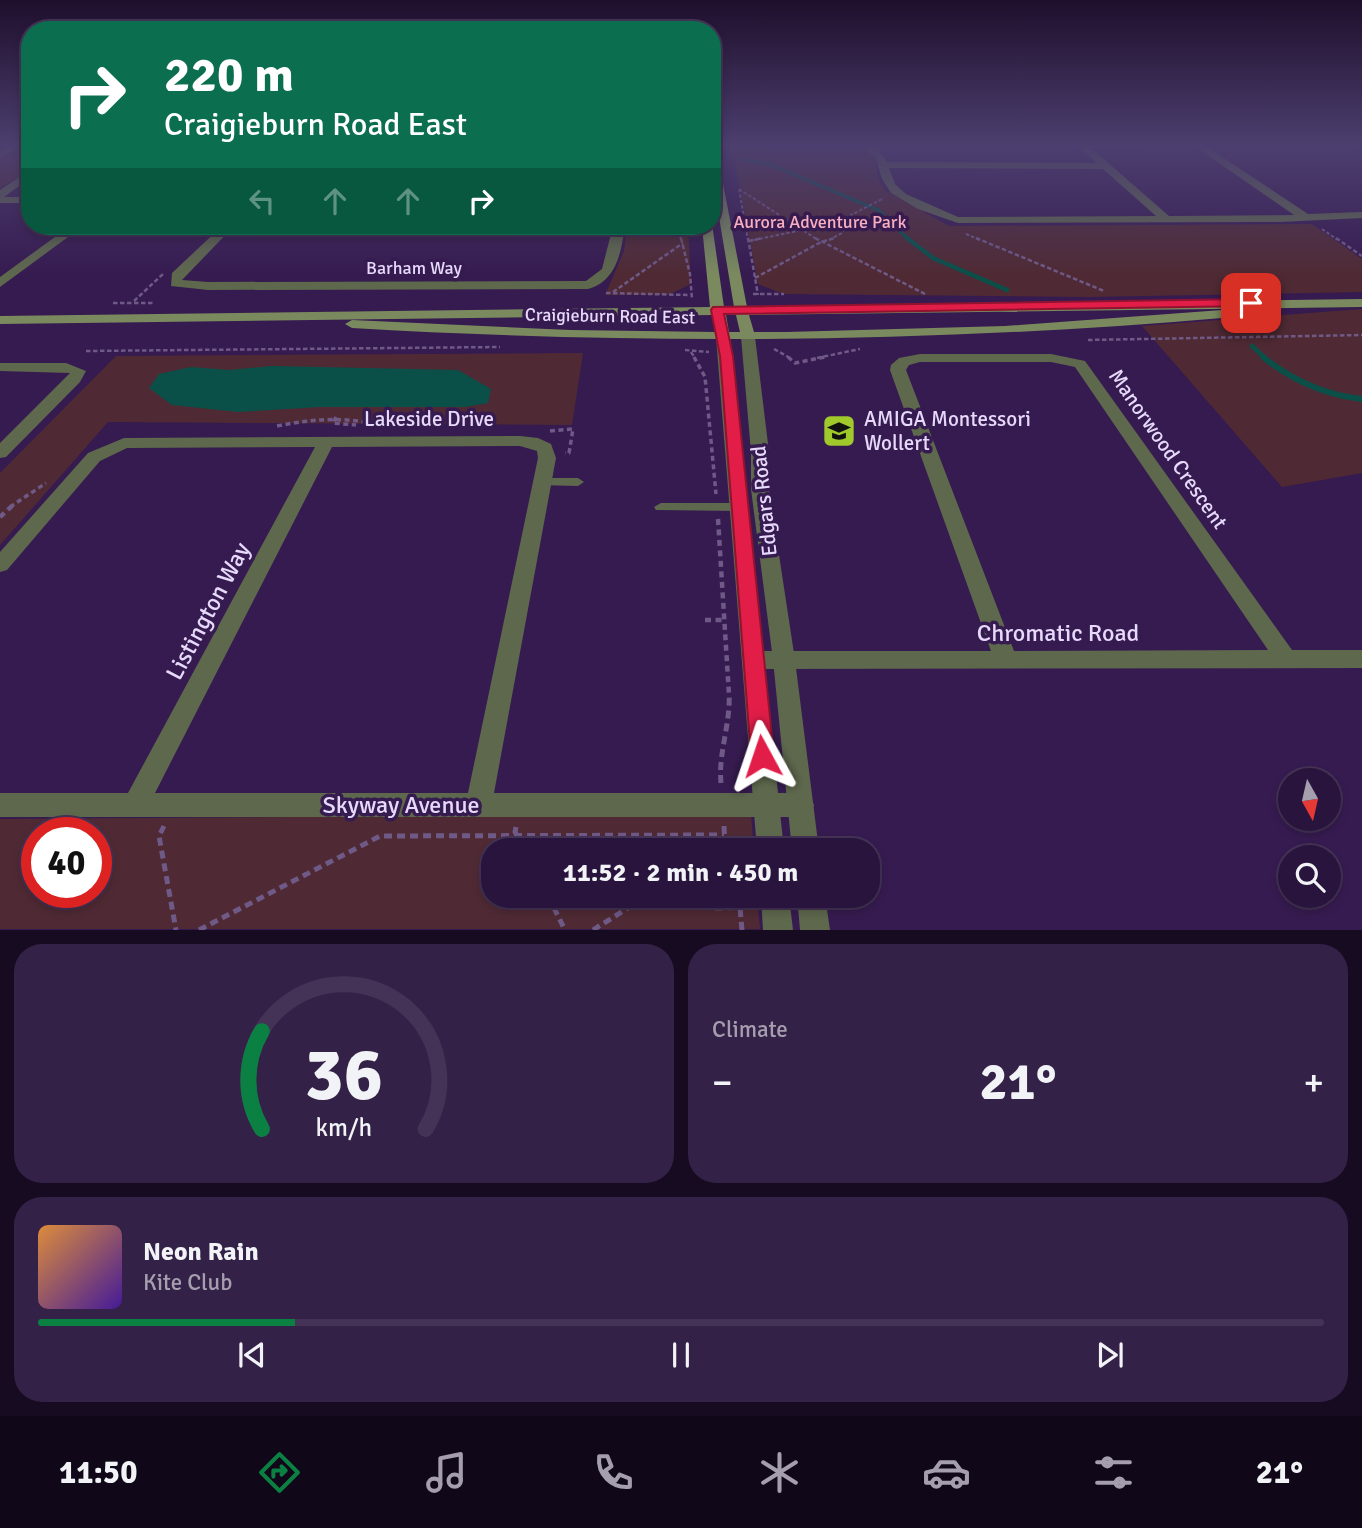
<!DOCTYPE html>
<html lang="en">
<head>
<meta charset="utf-8">
<style>
  body { margin:0; font-family:Signika,sans-serif; background:#342147; color:#f1f3f6; height:100vh; display:flex; flex-direction:column; font-size:26px; white-space:nowrap }
  * { box-sizing:border-box; margin:0 }
  p { font-size:23px; color:#a59eaf }
  .icon { flex:none; width:38px; height:38px; fill:none; stroke:currentColor; stroke-width:2; stroke-linecap:round; stroke-linejoin:round }
  .map { position:relative; height:930px; overflow:hidden }
  .details { display:flex; flex-direction:column; gap:14px; padding:14px; background:#160b21; flex:1 }
  .details>* { flex:none }
  .top-card { position:absolute; left:21px; top:21px; width:700px; height:214px; border-radius:28px; box-shadow:0 4px 10px #0003,0 0 0 2px #443356; background:#0b6e4f; color:#fff; overflow:hidden }
  .needle { width:46px; rotate:172deg }
  .controls { position:absolute; left:1278px; top:768px; display:grid; gap:14px }
  .controls a { display:grid; place-items:center; width:63px; height:63px; border-radius:50%; background:#28143c; box-shadow:0 4px 10px #0003,0 0 0 2px #443356; font-size:35px }
  .speed { position:absolute; left:21px; top:817px; display:flex; gap:14px; font-size:35px; font-weight:700; text-align:center }
  .speed>* { display:grid; place-content:center; width:91px; height:91px; border-radius:50%; background:#28143c; box-shadow:0 4px 10px #0003,0 0 0 2px #443356; line-height:1 }
  .speed .limit { border:10px solid #d22; background:#fff; color:#111 }
  .pin { position:absolute; display:grid; place-items:center; width:60px; height:60px; color:#fff; margin:-30px; border-radius:14px; box-shadow:0 4px 10px #0006 }
  .me { position:absolute; width:77px; margin:-38px; rotate:355deg; stroke-linejoin:round; filter:drop-shadow(0 0 5px #0008) }
  .turn { display:flex; align-items:center; gap:24px; height:147px; padding:0 28px; font-size:32px }
  .turn .icon { width:91px; height:91px; stroke-width:2.5 }
  .turn b { display:block; font-size:49px; line-height:60px }
  .lanes { display:flex; align-items:center; height:66px; padding:0 28px; background:#0003; justify-content:center; gap:35px; direction:ltr }
  .lanes .off { opacity:.35 }
  .big { font-size:52px; font-weight:800; line-height:1.1 }
  .details .card { flex:1; display:flex; flex-direction:column; justify-content:center; gap:10px; min-width:0; padding:0 24px; border-radius:28px; background:#342147 }
  .details .dial { align-items:center; gap:0 }
  .dial svg { height:182px; overflow:visible; fill:none; stroke:#443356; stroke-width:7; stroke-linecap:round; text-anchor:middle }
  .dial text { fill:#f1f3f6; stroke:none }
  .song { display:flex; align-items:center; gap:21px }
  .cover { width:84px; height:84px; border-radius:10px; background:linear-gradient(135deg,hsl(30 70% 55%),hsl(260 70% 35%)) }
  .played { height:7px; border-radius:4px; background:linear-gradient(90deg,#0b8043 20%,#443356 20%) }
  .keys { display:flex; justify-content:space-around; direction:ltr }
  .heat { display:flex; justify-content:space-between; align-items:center; font-size:38px; direction:ltr }
  .details .tiles { flex:1; display:grid; gap:14px; grid-template-columns:1fr 1fr }
  .card:last-child { grid-column:span 2 }
  .trip { position:absolute; left:481px; top:838px; width:399px; height:70px; border-radius:28px; background:#28143c; box-shadow:0 4px 10px #0003,0 0 0 2px #443356; font-weight:800; line-height:70px; text-align:center }
  .dock { display:flex; height:112px; justify-content:space-around; align-items:center; background:#100818; color:#a59eaf }
  .dock .icon { width:49px; height:49px }
  .dock .selected { color:#0b8043 }
  .dock b { font-size:32px; color:#f1f3f6 }
  .map>svg:first-child { display:block }
  .green { fill:#4f2a34; fill-rule:evenodd }
  .water { fill:#0a5049 }
  .lines { fill:none; stroke-linecap:round; stroke-linejoin:round }
  .stream-far2 { stroke:#0a5049; stroke-width:3.5 }
  .stream-far1 { stroke:#0a5049; stroke-width:4.5 }
  .stream { stroke:#0a5049; stroke-width:6 }
  .path-far4 { stroke:#6f5987; stroke-width:2; stroke-dasharray:3.5 2; stroke-linecap:butt }
  .path-far3 { stroke:#6f5987; stroke-width:2.5; stroke-dasharray:4.5 2.5; stroke-linecap:butt }
  .path-far2 { stroke:#6f5987; stroke-width:3.5; stroke-dasharray:5 3.5; stroke-linecap:butt }
  .path-far1 { stroke:#6f5987; stroke-width:4.5; stroke-dasharray:6 4.5; stroke-linecap:butt }
  .path { stroke:#6f5987; stroke-width:5; stroke-dasharray:8 5; stroke-linecap:butt }
  .service { fill:#5e684d; fill-rule:evenodd }
  .minor { fill:#5e684d; fill-rule:evenodd }
  .tertiary { fill:#5e684d; fill-rule:evenodd }
  .secondary { fill:#7a8a5e; fill-rule:evenodd }
  .route { fill:#e11d48; stroke:#92132f; stroke-width:2 }
  .labels { text-anchor:middle; stroke-width:7; stroke-linejoin:round; paint-order:stroke }
  .far-park-label { font-size:18px; fill:#f9afc0; stroke:#361b50 }
  .far-street-label { font-size:18px; fill:#e6d9fa; stroke:#361b50 }
  .street-label { font-size:21px; fill:#e6d9fa; stroke:#361b50 }
  .poi-label { font-size:21px; fill:#e6d9fa; stroke:#361b50; text-anchor:start }
  .near-street-label { font-size:24px; fill:#e6d9fa; stroke:#361b50 }
</style>
</head>
<body>
<div class="map">
<svg width="1362" height="930" viewBox="0 0 1362 930">
  <rect width="100%" height="100%" fill="#361b50"/>
  <path class="green" d="M 24,145 L 30,145 L 30,171 L 0,188 L 0,158 Z
    M 729,145 L 855,145 L 875,158 L 879,181 L 886,191 L 949,226 L 1312,224 L 1362,259 L 1362,292 L 1088,297 L 783,294 L 758,284 L 734,157 Z
    M 627,226 L 688,226 L 691,284 L 668,295 L 605,295 L 624,251 Z
    M 1362,309 L 1362,473 L 1282,487 L 1142,326 Z
    M 583,353 L 572,425 L 108,422 L 0,545 L 0,473 L 116,356 Z
    M 751,814 L 754,850 L 494,850 L 494,896 L 757,896 L 760,929 L 0,929 L 0,819 ZM 37,833 L 96,833 L 96,892 L 37,892 Z"/>
  <path class="water" d="M 272,366 L 458,370 L 491,389 L 488,403 L 465,407 L 320,407 L 238,412 L 172,405 L 149,388 L 159,374 L 191,367 L 229,370 Z"/>
  <g class="lines">
    <path class="stream-far2" d="M 741,159 L 769,164 L 878,210 L 909,240"/>
    <path class="stream-far1" d="M 907,238 L 933,258 L 1007,290
      M 1252,346 L 1265,358"/>
    <path class="stream" d="M 1263,357 C 1293,381 1324,395 1362,399"/>
    <path class="path-far4" d="M 739,189 L 748,240
      M 739,189 L 818,240
      M 678,226 L 681,240
      M 1322,229 L 1338,240
      M 966,234 L 980,240
      M 754,240 L 802,230
      M 829,240 L 842,233 L 851,215 L 884,198"/>
    <path class="path-far3" d="M 681,238 L 690,274 L 692,299
      M 748,238 L 758,295
      M 815,238 L 927,295
      M 976,238 L 1104,291
      M 1336,238 L 1362,256
      M 749,241 L 762,238
      M 755,278 L 821,242 L 835,238
      M 613,292 L 683,243
      M 606,293 L 689,295
      M 753,294 L 784,294
      M 134,301 L 163,274
      M 113,303 L 154,303
      M 1088,340 L 1362,335
      M 774,349 L 790,358
      M 685,350 L 709,352
      M 86,351 L 500,347
      M 691,352 L 695,358
      M 817,358 L 860,349"/>
    <path class="path-far2" d="M 694,357 L 705,377 L 716,494
      M 788,357 L 795,363 L 825,357
      M 336,417 L 333,423 L 356,425
      M 277,426 C 313,419 346,416 382,426
      M 550,431 L 573,429 L 569,453 L 565,453
      M 10,507 L 46,483"/>
    <path class="path-far1" d="M 0,517 L 13,505
      M 718,519 L 729,695
      M 705,620 L 724,620"/>
    <path class="path" d="M 721,783 C 718,753 731,723 729,693
      M 164,826 L 159,836 L 176,930
      M 724,826 L 725,850
      M 516,827 L 515,832 L 525,850
      M 548,896 L 565,930
      M 739,896 L 742,930
      M 715,908 L 751,907
      M 199,930 L 380,836 L 724,835
      M 593,930 L 647,896"/>
    <path class="service" d="M 542,478 L 578,478 L 584,482 L 578,486 L 538,485 L 536,482 Z
      M 661,503 L 740,503 L 747,507 L 740,511 L 656,510 L 654,507 Z"/>
    <path class="minor" d="M 11,145 L 23,145 L 0,158 L 0,151 Z
      M 861,145 L 877,148 L 887,162 L 1097,163 L 1077,145 L 1148,145 L 1143,148 L 1091,148 L 1169,216 L 1294,215 L 1193,145 L 1204,145 L 1308,214 L 1362,212 L 1362,218 L 1280,222 L 958,223 L 918,209 L 891,193 L 882,179 L 876,159 ZM 889,168 L 1103,169 L 1156,216 L 958,217 L 906,194 L 895,184 Z
      M 1353,145 L 1362,145 L 1362,148 L 1355,147 Z
      M 30,170 L 30,178 L 4,197 L 30,197 L 30,203 L 0,203 L 0,190 Z
      M 70,226 L 83,226 L 0,287 L 0,277 Z
      M 222,226 L 234,226 L 182,280 L 208,282 L 586,281 L 602,269 L 613,226 L 625,226 C 621,252 617,281 588,289 L 208,290 L 171,286 L 172,273 Z
      M 920,354 L 1051,354 L 1085,361 L 1292,650 L 1362,650 L 1362,668 L 754,669 L 746,666 L 743,660 L 746,654 L 754,651 L 991,651 L 890,370 L 891,365 L 899,358 ZM 920,362 L 1051,362 L 1075,367 L 1268,650 L 1014,651 L 906,370 L 909,365 Z
      M 0,363 L 66,363 L 86,371 L 80,382 L 6,457 L 0,458 L 0,443 L 70,373 L 0,371 Z
      M 520,436 L 538,438 L 551,444 L 556,458 L 494,793 L 801,793 L 810,796 L 814,805 L 810,814 L 801,817 L 0,817 L 0,793 L 128,793 L 315,447 L 127,448 L 100,461 L 7,570 L 0,572 L 0,552 L 88,453 L 124,438 ZM 520,446 L 537,451 L 538,458 L 468,793 L 155,793 L 332,447 Z"/>
    <path class="tertiary" d="M 723,333 L 730,337 L 784,850 L 757,850 L 716,337 Z
      M 748,333 L 755,337 L 769,452 L 769,489 L 795,660 L 819,850 L 792,850 L 773,660 L 751,489 L 751,452 L 741,337 Z
      M 761,896 L 789,896 L 793,930 L 763,930 Z
      M 797,896 L 825,896 L 830,930 L 800,930 Z"/>
    <path class="secondary" d="M 712,150 L 717,153 L 747,307 L 1362,299 L 1362,307 L 749,315 L 754,332 L 787,332 L 1005,326 L 1222,310 L 1229,314 L 1222,318 C 930,343 644,345 352,328 L 345,324 L 352,320 L 570,330 L 715,332 L 712,315 L 0,324 L 0,316 L 710,307 L 702,226 L 712,224 L 724,307 L 734,307 L 712,175 ZM 726,315 L 736,315 L 740,332 L 729,332 Z"/>
  </g>
  <linearGradient id="sky" x2="0" y2="1"><stop stop-color="#1e0f2c"/><stop offset="0.53" stop-color="#4c3f6f"/><stop offset="1" stop-color="#4c3f6f" stop-opacity="0"/></linearGradient>
  <rect width="1362" height="275" fill="url(#sky)"/>
  <path class="route" d="M 1251,299 L 1257,303 L 1255,306 L 724,314 L 733,356 L 774,756 L 770,763 L 762,766 L 754,763 L 751,756 L 720,356 L 711,310 L 713,307 Z"/>
  <defs>
    <symbol id="school-square" viewBox="-11 -11 22 22"><rect x="-9" y="-9" width="18" height="18" rx="4" fill="#a0c92c" stroke="#361b50"/><path d="M0-5L7-2L0 1L-7-2ZM-4 1L0 2.5L4 1V4Q0 6-4 4Z" fill="#111"/></symbol>
  </defs>
  <g fill-rule="evenodd">
    <use href="#school-square" x="820" y="412" width="38" height="38"/>
  </g>
  <g class="labels">
    <g class="far-park-label">
      <text x="820" y="228">Aurora Adventure Park</text>
    </g>
    <g class="far-street-label">
      <text x="414" y="274">Barham Way</text>
      <text transform="translate(610 316) rotate(1)" y="6">Craigieburn Road East</text>
    </g>
    <g class="street-label">
      <text x="429" y="426">Lakeside Drive</text>
      <text transform="translate(1168 449) rotate(55)" y="7">Manorwood Crescent</text>
      <text transform="translate(764 501) rotate(-96)" y="7">Edgars Road</text>
    </g>
    <g class="poi-label">
      <text x="864" y="426">AMIGA Montessori<tspan x="864" dy="24">Wollert</tspan></text>
    </g>
    <g class="near-street-label">
      <text transform="translate(208 611) rotate(-62)" y="8">Listington Way</text>
      <text x="1058" y="641">Chromatic Road</text>
      <text x="401" y="813">Skyway Avenue</text>
    </g>
  </g>
</svg>
<div class="controls">
<a><svg class="needle" viewBox="-14 -14 28 28"><path d="M0-13l5 13h-10z" fill="#e53935"/><path d="M0 13l5-13h-10z" fill="#a59eaf"/></svg></a>
<a><svg class="icon" aria-label="search" viewBox="0 0 24 24"><circle cx="10" cy="10" r="6"/><path d="M15 15l6 6"/></svg></a>
</div>
<div class="speed"><div class="limit">40</div></div>
<div class="pin" style="left:1251px;top:303px;background:#d93025"><svg class="icon" aria-label="arrive" viewBox="0 0 24 24"><path d="M6 21V4h12l-3 4 3 4H6"/></svg></div>
<svg class="me" style="left:762px;top:756px" viewBox="-20 -20 40 40"><path d="M0-17L14 15 0 8-14 15z" fill="#e11d48" stroke="#fff" stroke-width="4"/></svg>
<div class="trip">11:52 · 2 min · 450 m</div>
<div class="top-card">
<div class="turn"><svg class="icon" aria-label="right" viewBox="0 0 24 24"><path d="M7 20v-9h11M14 6l5 5-5 5"/></svg><div><b>220 m</b>Craigieburn Road East</div></div>
<div class="lanes"><svg class="icon off" aria-label="left" viewBox="0 0 24 24"><path d="M17 20v-9H6M10 6l-5 5 5 5"/></svg><svg class="icon off" aria-label="ahead" viewBox="0 0 24 24"><path d="M12 20V5M6 11l6-6 6 6"/></svg><svg class="icon off" aria-label="ahead" viewBox="0 0 24 24"><path d="M12 20V5M6 11l6-6 6 6"/></svg><svg class="icon" aria-label="right" viewBox="0 0 24 24"><path d="M7 20v-9h11M14 6l5 5-5 5"/></svg></div>
</div>
</div>
<section class="details">
<div class="tiles">
<div class="card dial"><svg viewBox="0 0 100 80">
<path d="M14 69A42 42 0 1 1 86 69"/>
<path d="M14 69A42 42 0 0 1 14 26" stroke="#0b8043"/>
<text x="50" y="56" font-size="32" font-weight="700">36</text>
<text x="50" y="72" font-size="11">km/h</text>
</svg></div>
<div class="card"><p>Climate</p>
<div class="heat"><a>−</a><b class="big">21°</b><a>+</a></div>
</div>
<div class="card">
<div class="song"><i class="cover"></i><div><b>Neon Rain</b><p>Kite Club</p></div></div>
<div class="played"></div>
<div class="keys"><svg class="icon" aria-label="previous" viewBox="0 0 24 24"><path d="M18 5L8 12l10 7zM5 5v14"/></svg><svg class="icon" aria-label="pause" viewBox="0 0 24 24"><path d="M8 5v14M16 5v14"/></svg><svg class="icon" aria-label="next" viewBox="0 0 24 24"><path d="M6 5l10 7-10 7zM19 5v14"/></svg></div>
</div>
</div>
</section>
<nav class="dock">
<b>11:50</b>
<svg class="icon selected" aria-label="directions" viewBox="0 0 24 24"><path d="M12 3l9 9-9 9-9-9zM9 14v-3h6M13 9l2 2-2 2"/></svg>
<svg class="icon" aria-label="music" viewBox="0 0 24 24"><path d="M9 18V5l10-2v13"/><circle cx="6" cy="18" r="3"/><circle cx="16" cy="16" r="3"/></svg>
<svg class="icon" aria-label="phone" viewBox="0 0 24 24"><path d="M5 4h4l2 5-3 2q2 4 5 5l2-3 5 2v4C11 20 4 13 5 4z"/></svg>
<svg class="icon" aria-label="climate" viewBox="0 0 24 24"><path d="M12 3v18M4 7l16 10M4 17L20 7"/></svg>
<svg class="icon" aria-label="car" viewBox="0 0 24 24"><path d="M5 17H2v-5l4-1 3-4h7l3 4 3 1v5h-3M9 17h6M6 11h13"/><circle cx="7" cy="17" r="2"/><circle cx="17" cy="17" r="2"/></svg>
<svg class="icon" aria-label="filters" viewBox="0 0 24 24"><path d="M4 7h16M4 17h16"/><circle cx="9" cy="7" r="2"/><circle cx="15" cy="17" r="2"/></svg>
<b>21°</b>
</nav>
</body>
</html>
